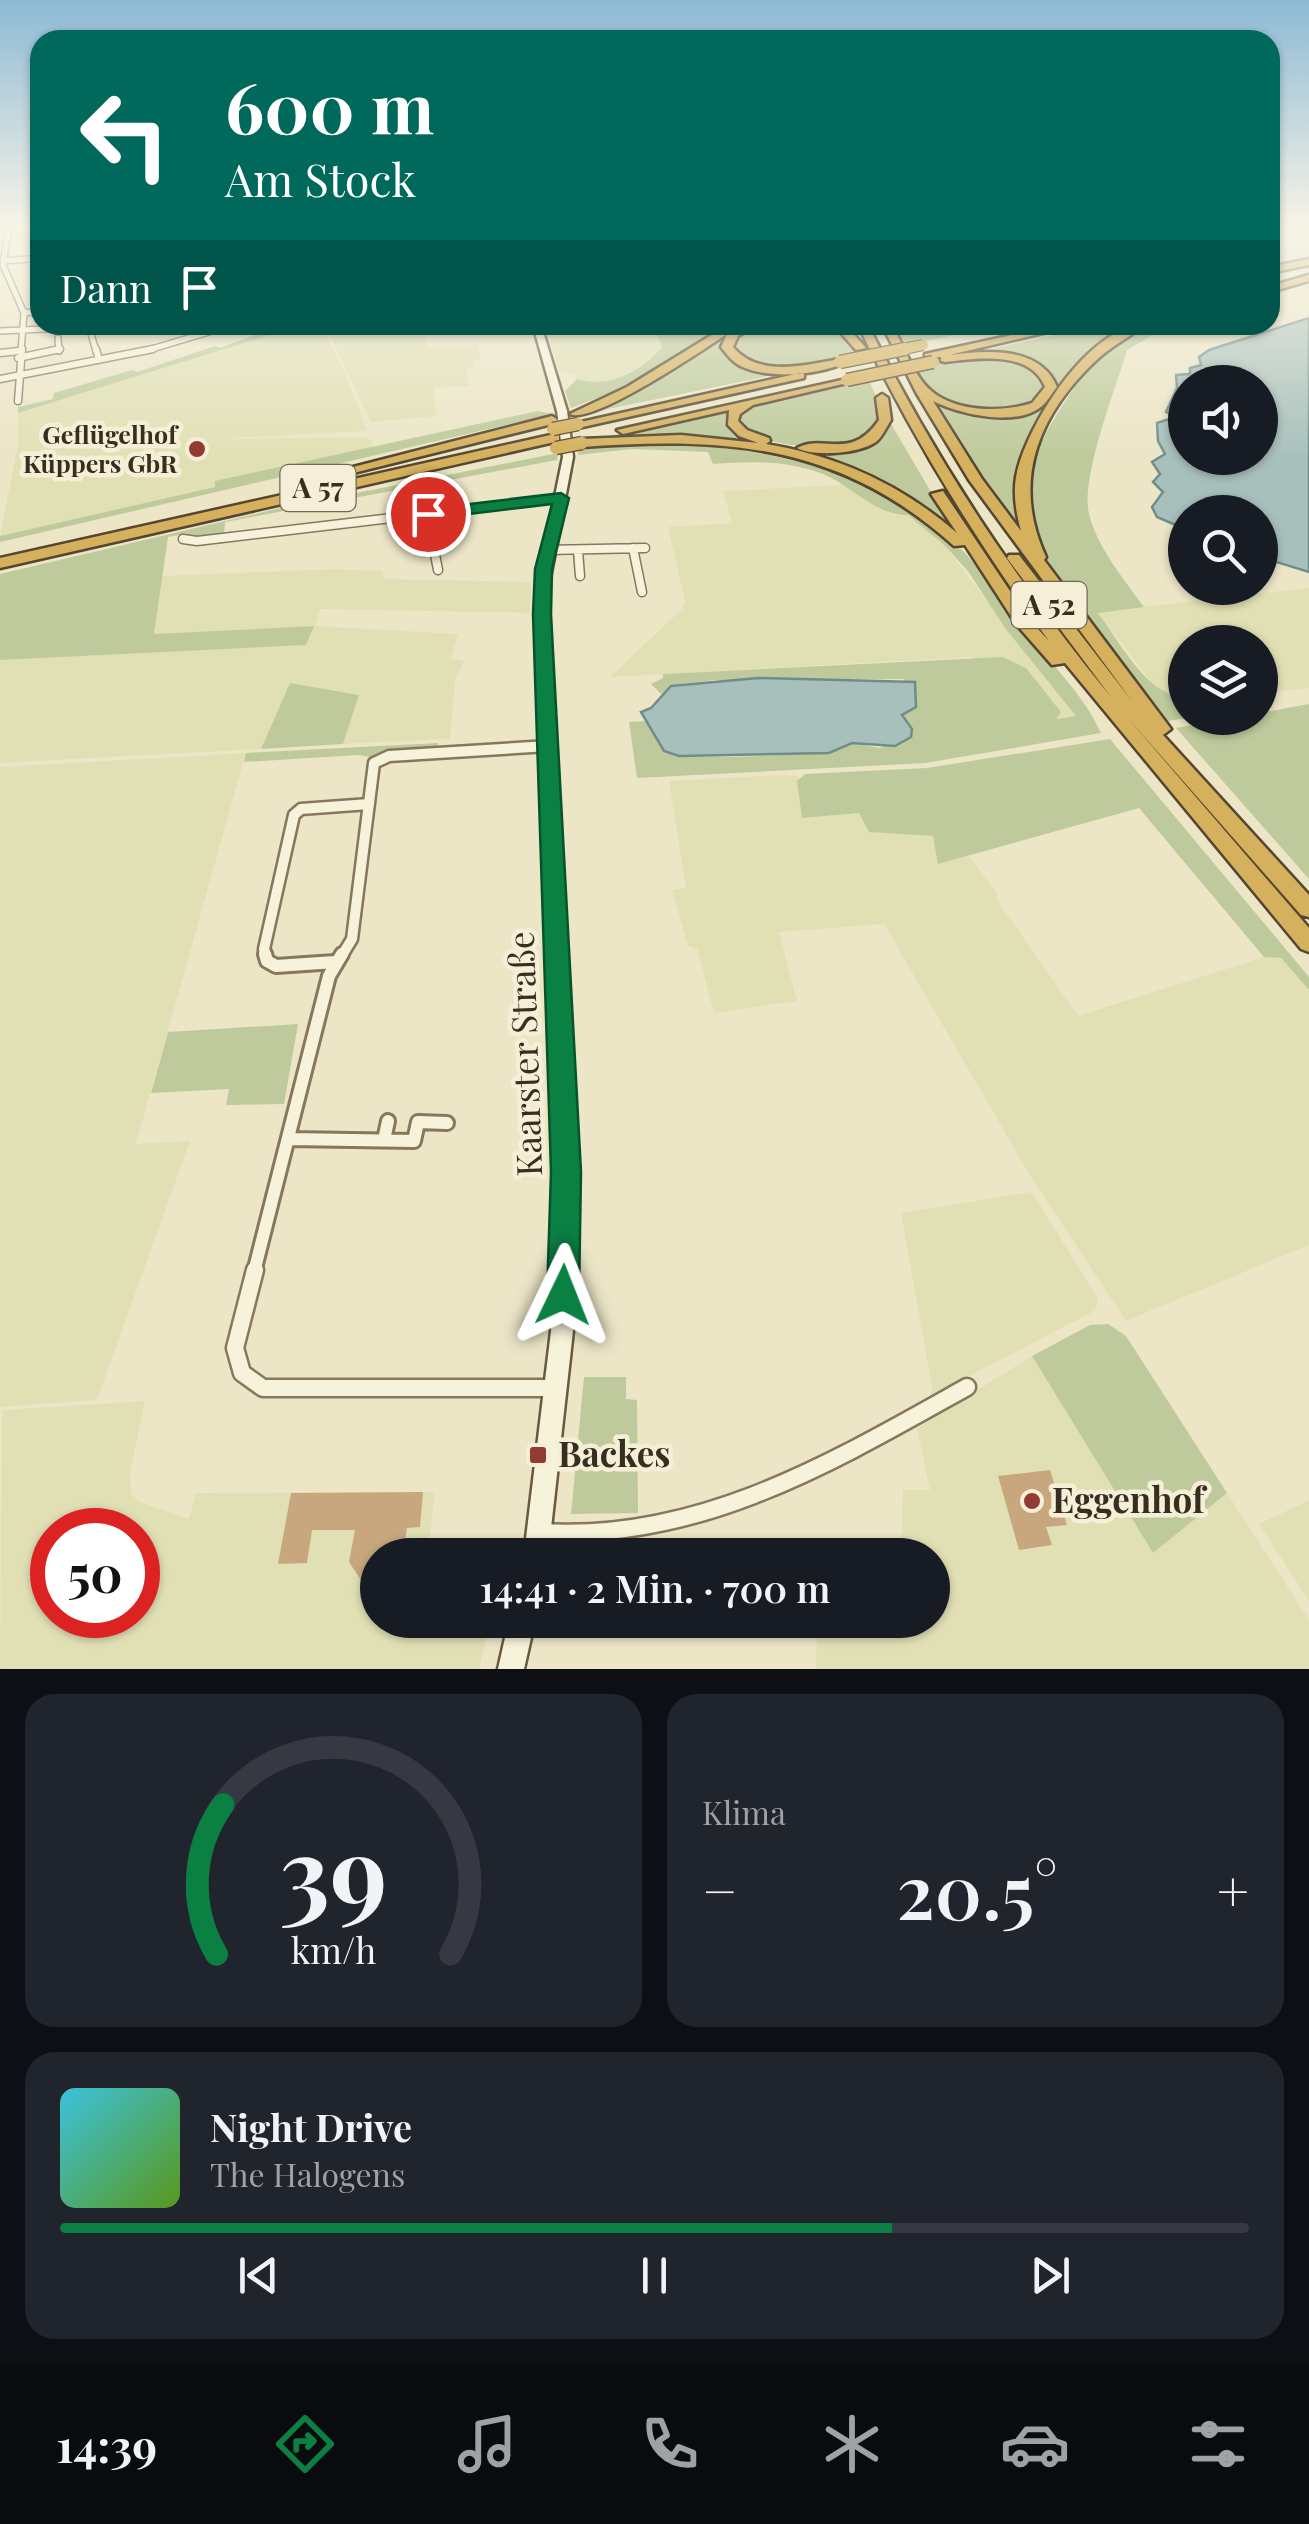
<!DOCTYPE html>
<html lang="de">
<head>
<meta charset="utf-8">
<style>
  body { margin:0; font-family:"Playfair Display",serif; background:#20242c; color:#f1f3f6; height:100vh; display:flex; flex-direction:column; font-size:38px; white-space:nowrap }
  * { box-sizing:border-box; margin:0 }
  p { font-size:32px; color:#9ea1a6 }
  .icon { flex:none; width:55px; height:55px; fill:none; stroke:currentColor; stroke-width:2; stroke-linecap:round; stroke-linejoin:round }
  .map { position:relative; height:1669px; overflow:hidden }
  .drawer { display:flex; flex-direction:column; gap:25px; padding:25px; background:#0d0f14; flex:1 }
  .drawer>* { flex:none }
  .hud { position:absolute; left:30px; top:30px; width:1250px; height:305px; border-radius:30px; box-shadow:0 2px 8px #0004; background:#00695c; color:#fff; overflow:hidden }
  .controls { position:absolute; left:1168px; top:365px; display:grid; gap:20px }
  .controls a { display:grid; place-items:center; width:110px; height:110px; border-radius:50%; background:#171b24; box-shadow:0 2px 8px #0004; font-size:50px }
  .speed { position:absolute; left:30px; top:1508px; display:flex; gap:20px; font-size:50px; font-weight:700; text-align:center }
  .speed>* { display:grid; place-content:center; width:130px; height:130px; border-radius:50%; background:#171b24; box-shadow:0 2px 8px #0004; line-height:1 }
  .speed .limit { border:15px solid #d22; background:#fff; color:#111 }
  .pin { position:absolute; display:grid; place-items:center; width:85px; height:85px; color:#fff; margin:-42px; border:5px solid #fff; border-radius:50%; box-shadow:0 2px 10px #0007 }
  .me { position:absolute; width:110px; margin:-55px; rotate:2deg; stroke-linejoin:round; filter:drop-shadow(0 0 8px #0008) }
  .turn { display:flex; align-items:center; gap:35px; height:210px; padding:0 30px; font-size:45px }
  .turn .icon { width:130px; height:130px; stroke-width:2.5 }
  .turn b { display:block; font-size:70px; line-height:85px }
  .then { display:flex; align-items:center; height:95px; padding:0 30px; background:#0003; gap:20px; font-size:38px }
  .big { font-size:75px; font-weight:600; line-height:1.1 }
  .drawer .tile { flex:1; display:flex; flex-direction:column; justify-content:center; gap:15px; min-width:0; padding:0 35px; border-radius:30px; background:#20242c }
  .drawer .dial { align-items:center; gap:0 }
  .dial svg { height:260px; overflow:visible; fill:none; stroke:#363941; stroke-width:7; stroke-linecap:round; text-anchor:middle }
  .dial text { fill:#f1f3f6; stroke:none }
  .song { display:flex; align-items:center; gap:30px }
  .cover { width:120px; height:120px; border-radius:15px; background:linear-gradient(135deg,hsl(190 70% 55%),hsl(90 70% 35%)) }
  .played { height:10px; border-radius:5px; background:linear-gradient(90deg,#0b8043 70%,#363941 70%) }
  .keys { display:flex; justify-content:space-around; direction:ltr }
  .heat { display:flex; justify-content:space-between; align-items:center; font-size:55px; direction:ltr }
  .drawer .tiles { flex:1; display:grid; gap:25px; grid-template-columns:1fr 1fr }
  .tile:last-child { grid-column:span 2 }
  .trip { position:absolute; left:360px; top:1538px; width:590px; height:100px; border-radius:50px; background:#171b24; box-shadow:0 2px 8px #0004; font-weight:600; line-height:100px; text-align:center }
  .tab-bar { display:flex; height:160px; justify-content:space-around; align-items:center; background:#090b0e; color:#9ea1a6 }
  .tab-bar .icon { width:70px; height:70px }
  .tab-bar .current { color:#0b8043 }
  .tab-bar b { font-size:45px; color:#f1f3f6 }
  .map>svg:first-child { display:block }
  .farmland { fill:#e1e0b5; fill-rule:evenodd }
  .green { fill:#beca9b }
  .water { fill:#a8c0bc; stroke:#6f8e8a; stroke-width:2.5; fill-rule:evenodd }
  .building { fill:#c8a77f }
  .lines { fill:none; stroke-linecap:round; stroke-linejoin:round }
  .minor-far5-casing { stroke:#86785d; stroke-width:8 }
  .minor-far4-casing { stroke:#86785d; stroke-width:9 }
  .minor-far3-casing { stroke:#86785d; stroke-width:11 }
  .minor-far2-casing { stroke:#86785d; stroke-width:15 }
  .minor-far1-casing { stroke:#86785d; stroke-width:18 }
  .minor-casing { stroke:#86785d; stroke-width:21 }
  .secondary-casing { stroke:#685a40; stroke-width:5 }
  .motorway-casing { stroke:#554631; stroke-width:5 }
  .minor-far5 { stroke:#f7f2da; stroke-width:5 }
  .minor-far4 { stroke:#f7f2da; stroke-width:6 }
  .minor-far3 { stroke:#f7f2da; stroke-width:8 }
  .minor-far2 { stroke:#f7f2da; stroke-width:10 }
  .minor-far1 { stroke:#f7f2da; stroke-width:12 }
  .minor { stroke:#f7f2da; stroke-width:16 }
  .secondary { fill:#f7f2da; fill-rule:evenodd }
  .motorway { fill:#d5b05d; fill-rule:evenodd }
  .motorway-bridge-far1-casing { stroke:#554631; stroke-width:12; stroke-linecap:butt }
  .motorway-bridge-casing { stroke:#554631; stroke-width:15; stroke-linecap:butt }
  .motorway-bridge-far1 { stroke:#d5b05d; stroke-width:10 }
  .motorway-bridge { stroke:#d5b05d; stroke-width:12 }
  .route { fill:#0b8043; stroke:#07532c; stroke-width:2.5 }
  .poi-dot { fill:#923c31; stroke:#f4efd6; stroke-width:4 }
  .labels { text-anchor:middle; stroke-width:9; stroke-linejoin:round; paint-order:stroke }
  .far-poi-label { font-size:25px; font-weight:bold; fill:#382e20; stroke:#f4efd6; text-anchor:end }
  .shield { fill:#f4efd6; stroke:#706857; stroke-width:2.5 }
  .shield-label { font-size:28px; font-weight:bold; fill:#382e20 }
  .near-street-label { font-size:35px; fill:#382e20; stroke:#f4efd6 }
  .near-poi-label { font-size:35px; font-weight:bold; fill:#382e20; stroke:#f4efd6; text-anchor:start }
</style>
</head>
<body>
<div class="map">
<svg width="1309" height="1669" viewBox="0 0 1309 1669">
  <rect width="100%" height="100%" fill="#ece6c7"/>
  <path class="farmland" d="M 333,325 L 423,325 L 427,347 L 478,345 L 481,360 L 473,361 L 473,368 L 466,368 L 469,386 L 433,388 L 437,416 L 371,422 L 327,329 Z
    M 545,325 L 654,325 L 662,347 L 646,362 L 614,382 L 581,382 L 574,375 L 560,372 Z
    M 322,327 L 345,372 L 367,431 L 215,439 L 366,437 L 373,441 L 369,449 L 216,481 L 215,487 L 0,536 L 18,445 L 18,413 L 273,334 Z
    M 842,485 L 893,515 L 908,515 L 943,544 L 1076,716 L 1055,719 L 1060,711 L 971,657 L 610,677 L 682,609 L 685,601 L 668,527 L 732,523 L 723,491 Z
    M 333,569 L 383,571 L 383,579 L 531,582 L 530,613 L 320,609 L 315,626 L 458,634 L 451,659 L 464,661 L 455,681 L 450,739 L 343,744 L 359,695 L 290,683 L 261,749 L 0,763 L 0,660 L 306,645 L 313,626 L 154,634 L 161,576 Z
    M 1309,588 L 1309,688 L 1260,693 L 1260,642 L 1185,642 L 1185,697 L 1170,696 L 1151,682 L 1098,612 Z
    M 246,753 L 136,1144 L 190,1141 L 97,1400 L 0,1407 L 0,767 Z
    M 779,775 L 799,776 L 803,818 L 860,813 L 869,832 L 934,836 L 938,864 L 969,856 L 999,895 L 995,897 L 1078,1016 L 1264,957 L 1281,958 L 1309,990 L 1309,1245 L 1126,1321 L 1029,1174 L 884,924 L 779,932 L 797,1001 L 714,1013 L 697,949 L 688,946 L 672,890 L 686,888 L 669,781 Z
    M 1032,1192 L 1098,1299 L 1096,1310 L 931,1396 L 932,1387 L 901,1213 Z
    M 1032,1356 L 1152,1552 L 1227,1493 L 1309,1620 L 1309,1669 L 816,1669 L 817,1620 L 932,1620 L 932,1555 L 901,1555 L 903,1490 L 930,1490 L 917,1428 Z
    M 145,1401 L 130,1473 L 131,1494 L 140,1502 L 189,1519 L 196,1493 L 435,1492 L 428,1555 L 378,1555 L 378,1620 L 491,1620 L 479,1669 L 0,1669 L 2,1410 ZM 52,1530 L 138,1530 L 138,1615 L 52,1615 Z
    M 1309,1500 L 1309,1601 L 1259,1524 Z"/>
  <path class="green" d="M 281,325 L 322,327 L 273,334 L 18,413 L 18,407 L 53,399 L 54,393 L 132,370 L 137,372 L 215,346 L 220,348 Z
    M 654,325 L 729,325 L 623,388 L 571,408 L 565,391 L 577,379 C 609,389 640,372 662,347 Z
    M 739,325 L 734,331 L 731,357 L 788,372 L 574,416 L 603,406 Z
    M 758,325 C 796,325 838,315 858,355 C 814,365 770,379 732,348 L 737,335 Z
    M 893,325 L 1001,325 L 902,346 Z
    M 1100,325 L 1133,325 L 1115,334 L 1085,361 L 1026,452 L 1028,541 L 999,504 L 933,402 C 968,408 1034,426 1055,388 C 1052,357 1000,357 977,352 Z
    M 1144,325 L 1170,325 L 1127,350 C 1116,388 1080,478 1089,514 C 1098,549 1124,579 1144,607 L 1098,613 C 1120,641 1146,696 1185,697 L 1188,718 L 1168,721 C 1123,655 1013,560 1030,473 C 1035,450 1047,430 1059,411 C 1082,374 1106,346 1144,325 Z
    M 960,358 C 993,358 1031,354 1046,387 C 1014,426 939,414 916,369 Z
    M 868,379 L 878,400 L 878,426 C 852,453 758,454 738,420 L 751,405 Z
    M 732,408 L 726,415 C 731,462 867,456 890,422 L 951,526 L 920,505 L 803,455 L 674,436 L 610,436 Z
    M 538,411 L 553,414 L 0,542 L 0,536 L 215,487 L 215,481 Z
    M 660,442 C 774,450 868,467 957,545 C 981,567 997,598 1018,624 C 1046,659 1082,691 1101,733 L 925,763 L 637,778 L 629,722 L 648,721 L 656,740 L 679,756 L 735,757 L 829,753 L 852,743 L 880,748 L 912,729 L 902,715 L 908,710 L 904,679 L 715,680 L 679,684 L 661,694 L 651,684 L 663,678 L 663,674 L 1003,657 L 1026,668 L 1061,712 L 1056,719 L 1076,716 L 1005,628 L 968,571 L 943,544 L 908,515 C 876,516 852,486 823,474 C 786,460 752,461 713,464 L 708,452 L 632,449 L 578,455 L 579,450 L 594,448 L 594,445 Z
    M 558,453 L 557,460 L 225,522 L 224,536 C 204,540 189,532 168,537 L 154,634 L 314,626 L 306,645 L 0,660 L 0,574 L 276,509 Z
    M 290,683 L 359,695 L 343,744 L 261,749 Z
    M 1309,704 L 1309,879 L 1176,728 L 1233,718 L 1260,718 L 1260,713 Z
    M 1110,739 L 1309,977 L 1309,990 L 1281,958 L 1264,957 L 1139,808 L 938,864 L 933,836 L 869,832 L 859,813 L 802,818 L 797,781 L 805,774 L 927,768 Z
    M 438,743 L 437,750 L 374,758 L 359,755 L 244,762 L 246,753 Z
    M 298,1024 L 284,1104 L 226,1105 L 229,1089 L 151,1093 L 168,1032 Z
    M 1108,1324 L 1126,1336 L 1227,1493 L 1153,1553 L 1032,1356 L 1090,1325 Z
    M 584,1377 L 626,1377 L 626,1399 L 637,1400 L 638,1513 L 571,1514 Z"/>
  <path class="water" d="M 1309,318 L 1309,572 L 1260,557 L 1260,512 L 1185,512 L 1185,529 L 1157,517 L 1152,507 L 1163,492 L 1153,482 L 1160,474 L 1152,462 L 1165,454 L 1158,441 L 1157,423 L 1176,417 L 1166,412 L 1177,388 L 1176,375 L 1190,374 L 1190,368 L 1201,365 L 1199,357 L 1209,350 ZM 1185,382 L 1260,382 L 1260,458 L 1185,458 Z
    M 758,678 L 915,682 L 916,707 L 902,715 L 912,729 L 911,737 L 895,746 L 852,743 L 829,753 L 679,756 L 664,751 L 641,712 L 651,708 L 671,686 Z"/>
  <path class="building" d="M 1050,1470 L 1067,1525 L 1046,1527 L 1052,1545 L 1019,1550 L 998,1476 Z
    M 423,1492 L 420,1527 L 407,1528 L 403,1555 L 378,1555 L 378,1582 L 363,1583 L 349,1562 L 355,1530 L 312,1530 L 307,1563 L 278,1564 L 291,1493 Z"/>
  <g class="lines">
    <defs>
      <path id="minor-far5" d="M 9,225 L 3,265 L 24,313 L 21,351
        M 7,229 L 26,225
        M 3,261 L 40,258
        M 24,313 L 40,311
        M 0,331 L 89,327 L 96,351
        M 58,338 L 59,351
        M 145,351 L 212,331"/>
      <path id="minor-far4" d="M 96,349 L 99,360
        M 0,353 L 19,351
        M 18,358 L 60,349
        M 0,379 L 153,349
        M 18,401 L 22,349
        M 472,508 L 561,498"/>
      <path id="minor-far3" d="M 427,514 L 438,570
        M 183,539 L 197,541 L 493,506
        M 633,548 L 642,592
        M 547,550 L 645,548
        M 578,551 L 580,576"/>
      <path id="minor-far2" d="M 266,957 L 264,949 L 294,815 L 301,809 L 369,804
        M 341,957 L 352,939 L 374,763 L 389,756 L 548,746"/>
      <path id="minor-far1" d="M 265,954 L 267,961 L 276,966 L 335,962
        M 290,1139 L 414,1141 L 418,1122 L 447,1123
        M 384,1140 L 388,1121
        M 254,1272 L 329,976 L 342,954"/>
      <path id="minor" d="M 255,1270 L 235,1348 L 242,1373 L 263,1388 L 556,1388
        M 541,1532 C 699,1542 833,1462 967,1387"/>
      <path id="secondary" d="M 533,325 L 541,325 L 567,411 L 573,457 L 548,589 L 576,1223 L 573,1331 L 548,1555 L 524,1555 L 551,1331 L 556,1223 L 536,589 L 563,457 L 557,411 Z
        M 509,1620 L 535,1620 L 524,1669 L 498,1669 Z"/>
      <path id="motorway" d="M 1309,259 L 1309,265 L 1270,273 L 1270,267 Z
        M 1309,275 L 1309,281 L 1270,292 L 1270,286 Z
        M 728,325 L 756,325 L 738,336 L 733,347 C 759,378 805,365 840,359 L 846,362 C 821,375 772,379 745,368 C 734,364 728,356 721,347 L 727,334 C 703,350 591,426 570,414 L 627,387 Z
        M 828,325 L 849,329 L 866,348 L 856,350 L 841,333 Z
        M 858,325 L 868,325 C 937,462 1014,578 1111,697 L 1007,558 L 1009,555 L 1019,555 L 1132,701 L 969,480 L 917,394 L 882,325 L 892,325 C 902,343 910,365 922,381 C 944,412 998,414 1032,403 L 1045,387 C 1031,350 977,358 945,362 L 941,361 L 941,357 L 925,358 L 925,354 L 1058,325 L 1078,325 L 949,355 C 986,350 1040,346 1057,387 C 1052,393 1048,401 1042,406 C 1017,428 959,414 933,401 L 982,479 L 1021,531 C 1016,513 1013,495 1016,477 C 1025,427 1089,325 1145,325 C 1131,336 1115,344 1101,356 C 1040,411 1010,479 1046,557 L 1044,560 L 1168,725 L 1171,729 L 1163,735 L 1309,895 L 1309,917 L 1301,915 L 1126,716 L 1309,928 L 1309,952 L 1301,949 L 1065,663 L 1052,665 L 1016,624 L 965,545 L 954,546 C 842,445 727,436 582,447 L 576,443 L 582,439 L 681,435 L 758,443 L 739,436 L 728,425 L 729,410 L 623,434 L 617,430 L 851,378 L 851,382 L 753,405 L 740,414 L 738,421 L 747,430 L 769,438 L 770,441 L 766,444 C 839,456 902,485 957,533 L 931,494 L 943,491 L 1028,618 L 1049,641 C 975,540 912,437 858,325 Z
        M 800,373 L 804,374 L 804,378 L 578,428 L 572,424 Z
        M 882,394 L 888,398 L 891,420 C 887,426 882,437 877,441 C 861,454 813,457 797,448 C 824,433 850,462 879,420 L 876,398 Z
        M 552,416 L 558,420 L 556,423 L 321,481 L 314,477 Z
        M 555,434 L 559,435 L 559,441 L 0,568 L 0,558 Z"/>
    </defs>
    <use href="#minor-far5" class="minor-far5-casing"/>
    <use href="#minor-far4" class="minor-far4-casing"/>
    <use href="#minor-far3" class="minor-far3-casing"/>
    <use href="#minor-far2" class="minor-far2-casing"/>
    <use href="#minor-far1" class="minor-far1-casing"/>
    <use href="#minor" class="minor-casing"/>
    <use href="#secondary" class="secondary-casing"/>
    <use href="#motorway" class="motorway-casing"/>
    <use href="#minor-far5" class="minor-far5"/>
    <use href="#minor-far4" class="minor-far4"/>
    <use href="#minor-far3" class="minor-far3"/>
    <use href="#minor-far2" class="minor-far2"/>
    <use href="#minor-far1" class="minor-far1"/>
    <use href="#minor" class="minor"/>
    <use href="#secondary" class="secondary"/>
    <use href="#motorway" class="motorway"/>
    <defs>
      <path id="motorway-bridge-far1" d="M 893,351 L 923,345"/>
      <path id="motorway-bridge" d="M 840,362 L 905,349
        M 847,380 L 933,362
        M 553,429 L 578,424
        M 556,448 L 582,443"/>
    </defs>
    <use href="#motorway-bridge-far1" class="motorway-bridge-far1-casing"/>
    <use href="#motorway-bridge" class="motorway-bridge-casing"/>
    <use href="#motorway-bridge-far1" class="motorway-bridge-far1"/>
    <use href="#motorway-bridge" class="motorway-bridge"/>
  </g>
  <linearGradient id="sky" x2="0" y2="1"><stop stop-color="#8eb9d6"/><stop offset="0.49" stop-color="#f6f4e6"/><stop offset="1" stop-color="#f6f4e6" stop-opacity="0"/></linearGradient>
  <rect width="1309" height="459" fill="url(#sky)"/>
  <path class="route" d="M 561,493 L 569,498 L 552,569 L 551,614 L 581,1172 L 579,1295 L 575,1307 L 563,1311 L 552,1307 L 547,1295 L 551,1172 L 533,614 L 535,569 L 552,504 L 428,519 L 419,514 L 428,509 Z"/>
  <g class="poi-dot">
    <circle cx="197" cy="449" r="10"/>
    <rect x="528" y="1445" width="20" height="20" rx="5"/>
    <circle cx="1032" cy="1501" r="10"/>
  </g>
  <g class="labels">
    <g class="far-poi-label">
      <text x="177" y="444">Geflügelhof<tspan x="177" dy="29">Küppers GbR</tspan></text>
    </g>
    <g class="shield">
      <rect x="280.5" y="465" width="75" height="46" rx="8"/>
      <rect x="1011.5" y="582" width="75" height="46" rx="8"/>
    </g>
    <g class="shield-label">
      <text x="318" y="498">A 57</text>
      <text x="1049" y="615">A 52</text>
    </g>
    <g class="near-street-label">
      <text transform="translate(526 1054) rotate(-92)" y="12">Kaarster Straße</text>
    </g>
    <g class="near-poi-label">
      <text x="558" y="1467">Backes</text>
      <text x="1052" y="1513">Eggenhof</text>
    </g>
  </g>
</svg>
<div class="controls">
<a><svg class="icon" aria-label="sound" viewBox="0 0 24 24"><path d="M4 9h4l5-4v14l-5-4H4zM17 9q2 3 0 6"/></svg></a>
<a><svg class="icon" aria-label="search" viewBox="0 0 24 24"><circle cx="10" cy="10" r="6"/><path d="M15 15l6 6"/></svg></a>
<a><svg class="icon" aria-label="layers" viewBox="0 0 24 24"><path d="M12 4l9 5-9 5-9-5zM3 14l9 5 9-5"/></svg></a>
</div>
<div class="speed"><div class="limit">50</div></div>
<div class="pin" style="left:428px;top:514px;background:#d93025"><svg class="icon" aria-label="arrive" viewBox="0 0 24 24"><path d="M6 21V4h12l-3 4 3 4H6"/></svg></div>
<svg class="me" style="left:563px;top:1295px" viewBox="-20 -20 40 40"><path d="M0-17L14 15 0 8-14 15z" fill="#0b8043" stroke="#fff" stroke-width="4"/></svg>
<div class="trip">14:41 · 2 Min. · 700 m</div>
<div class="hud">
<div class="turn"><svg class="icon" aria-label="left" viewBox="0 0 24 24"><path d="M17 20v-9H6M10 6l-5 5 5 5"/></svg><div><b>600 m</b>Am Stock</div></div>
<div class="then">Dann<svg class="icon" aria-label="arrive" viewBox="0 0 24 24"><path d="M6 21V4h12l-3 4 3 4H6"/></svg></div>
</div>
</div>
<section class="drawer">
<div class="tiles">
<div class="tile dial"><svg viewBox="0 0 100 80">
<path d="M14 69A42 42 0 1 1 86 69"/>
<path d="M14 69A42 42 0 0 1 16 23" stroke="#0b8043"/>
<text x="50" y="56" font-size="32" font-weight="700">39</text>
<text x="50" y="72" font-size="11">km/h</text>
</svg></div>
<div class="tile"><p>Klima</p>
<div class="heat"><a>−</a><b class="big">20.5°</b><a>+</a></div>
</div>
<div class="tile">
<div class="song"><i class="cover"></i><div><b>Night Drive</b><p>The Halogens</p></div></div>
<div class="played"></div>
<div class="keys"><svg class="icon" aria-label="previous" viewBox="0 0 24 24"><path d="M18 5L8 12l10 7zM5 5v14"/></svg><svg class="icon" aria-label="pause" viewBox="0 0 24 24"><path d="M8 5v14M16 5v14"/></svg><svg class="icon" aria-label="next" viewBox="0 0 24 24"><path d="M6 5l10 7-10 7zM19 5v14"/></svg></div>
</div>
</div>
</section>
<nav class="tab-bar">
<b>14:39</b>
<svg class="icon current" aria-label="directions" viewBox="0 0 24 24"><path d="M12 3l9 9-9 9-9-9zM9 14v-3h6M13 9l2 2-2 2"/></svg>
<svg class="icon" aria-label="music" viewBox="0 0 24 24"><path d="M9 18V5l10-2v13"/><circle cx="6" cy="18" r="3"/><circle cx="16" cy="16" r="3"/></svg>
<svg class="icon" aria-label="phone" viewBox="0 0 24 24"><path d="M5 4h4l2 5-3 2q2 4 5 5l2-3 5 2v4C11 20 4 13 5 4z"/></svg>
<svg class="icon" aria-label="climate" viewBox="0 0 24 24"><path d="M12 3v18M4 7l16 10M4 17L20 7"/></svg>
<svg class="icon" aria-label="car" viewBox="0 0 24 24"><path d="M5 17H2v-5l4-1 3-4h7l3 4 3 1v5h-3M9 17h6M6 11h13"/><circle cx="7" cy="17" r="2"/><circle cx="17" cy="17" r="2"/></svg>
<svg class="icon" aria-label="filters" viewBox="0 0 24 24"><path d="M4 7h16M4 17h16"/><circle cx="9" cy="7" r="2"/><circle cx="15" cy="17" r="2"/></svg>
</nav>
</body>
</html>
